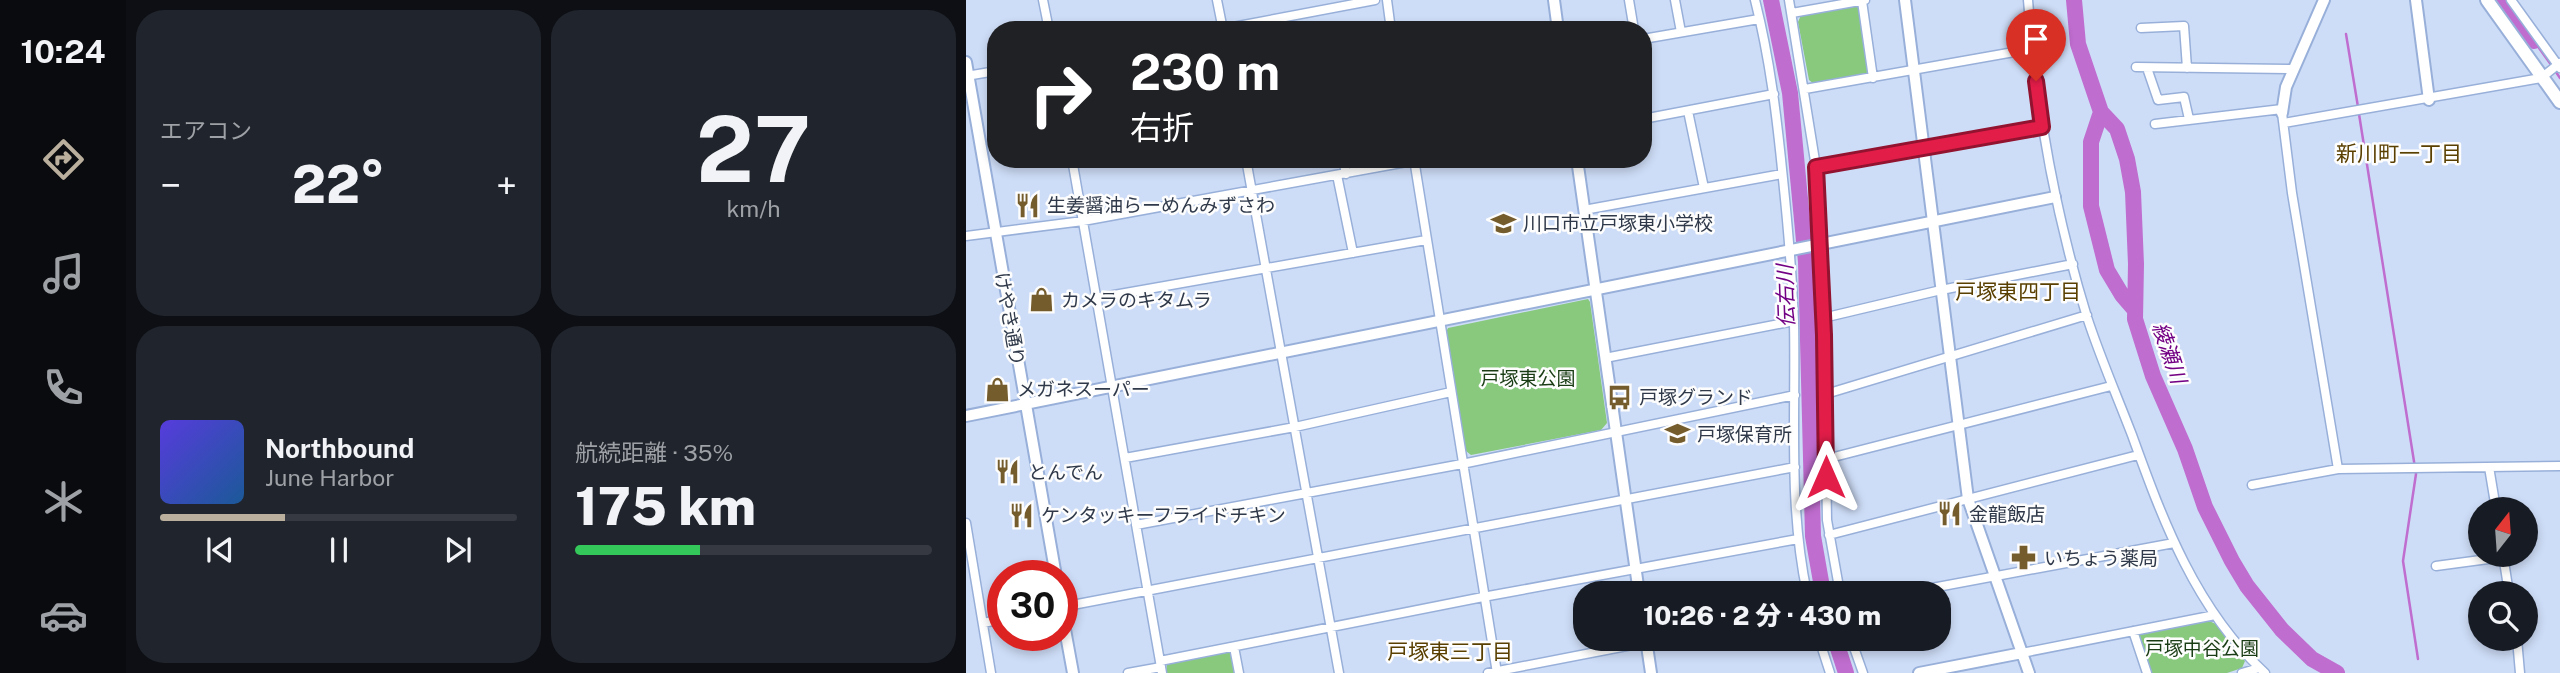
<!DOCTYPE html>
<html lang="ja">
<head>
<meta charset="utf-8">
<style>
  body { margin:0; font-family:"Public Sans","Noto Sans JP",sans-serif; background:#20242c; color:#f1f3f6; height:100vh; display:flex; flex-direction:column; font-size:26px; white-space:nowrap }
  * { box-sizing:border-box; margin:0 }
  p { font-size:23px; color:#9ea1a6 }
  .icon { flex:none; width:38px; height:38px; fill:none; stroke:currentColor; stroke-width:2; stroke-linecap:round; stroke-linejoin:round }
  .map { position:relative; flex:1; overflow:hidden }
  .drawer { display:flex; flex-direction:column; gap:10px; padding:10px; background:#0d0f14; width:840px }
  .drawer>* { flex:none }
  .top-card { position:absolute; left:21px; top:21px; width:665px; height:147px; border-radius:28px; box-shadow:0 4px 10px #0003; background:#202124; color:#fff; overflow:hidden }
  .needle { width:46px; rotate:17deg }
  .tools { position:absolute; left:1502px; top:497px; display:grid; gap:14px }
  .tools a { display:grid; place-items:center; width:70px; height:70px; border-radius:50%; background:#171b24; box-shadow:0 4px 10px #0003; font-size:35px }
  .speed { position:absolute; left:21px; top:560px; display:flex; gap:14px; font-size:35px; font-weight:700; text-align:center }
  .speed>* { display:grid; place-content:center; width:91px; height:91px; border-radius:50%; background:#171b24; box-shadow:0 4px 10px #0003; line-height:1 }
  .speed .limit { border:10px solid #d22; background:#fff; color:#111 }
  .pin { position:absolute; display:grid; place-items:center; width:60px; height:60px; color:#fff; margin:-72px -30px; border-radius:50% 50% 50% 0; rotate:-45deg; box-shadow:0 0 7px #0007 }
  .pin .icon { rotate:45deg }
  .me { position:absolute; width:77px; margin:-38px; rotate:0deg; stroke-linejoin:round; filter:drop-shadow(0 0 5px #0008) }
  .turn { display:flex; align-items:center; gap:24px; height:147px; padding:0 28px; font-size:32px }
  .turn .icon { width:91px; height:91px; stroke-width:2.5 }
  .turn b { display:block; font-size:49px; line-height:60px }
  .big { font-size:52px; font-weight:800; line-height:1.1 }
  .drawer .widget { flex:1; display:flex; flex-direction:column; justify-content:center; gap:10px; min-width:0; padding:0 24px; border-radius:28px; background:#20242c }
  .drawer .dial { align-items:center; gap:0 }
  .dial b { font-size:91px; line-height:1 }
  .song { display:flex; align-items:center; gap:21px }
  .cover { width:84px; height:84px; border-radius:10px; background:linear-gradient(135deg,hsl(250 70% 55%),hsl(210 70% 35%)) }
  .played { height:7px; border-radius:4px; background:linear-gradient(90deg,#b9af9c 35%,#363941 35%) }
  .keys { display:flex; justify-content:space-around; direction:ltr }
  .heat { display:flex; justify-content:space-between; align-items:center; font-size:38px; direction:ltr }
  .charge { height:10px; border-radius:5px; background:linear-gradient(90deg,#34c759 35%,#363941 0) }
  .drawer .tiles { flex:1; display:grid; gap:10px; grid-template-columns:repeat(2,1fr) }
  .trip { position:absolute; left:607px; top:581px; width:378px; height:70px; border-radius:28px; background:#171b24; box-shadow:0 4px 10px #0003; font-weight:800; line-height:70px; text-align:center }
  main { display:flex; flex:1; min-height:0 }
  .menu { display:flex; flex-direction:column; width:126px; justify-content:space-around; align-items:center; background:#090b0e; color:#9ea1a6 }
  .menu .icon { width:49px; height:49px }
  .menu .current { color:#b9af9c }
  .menu b { font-size:32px; color:#f1f3f6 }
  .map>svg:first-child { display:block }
  .green { fill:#88c97e }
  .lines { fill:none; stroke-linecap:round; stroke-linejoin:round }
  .stream { stroke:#bf6dcf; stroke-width:2.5 }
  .river { stroke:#bf6dcf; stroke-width:16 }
  .minor-casing { stroke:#98b0d9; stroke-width:11 }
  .tertiary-casing { stroke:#98b0d9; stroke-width:14 }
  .secondary-casing { stroke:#98b0d9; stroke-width:16 }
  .minor { stroke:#fff; stroke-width:8 }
  .tertiary { stroke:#fff; stroke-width:10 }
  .secondary { stroke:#fff; stroke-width:12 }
  .route-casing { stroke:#92132f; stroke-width:18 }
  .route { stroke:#e11d48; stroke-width:12 }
  .labels { text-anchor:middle; stroke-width:5; stroke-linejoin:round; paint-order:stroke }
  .poi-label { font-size:19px; fill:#2f3949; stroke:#fdfdfd; text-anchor:start }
  .street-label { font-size:19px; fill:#2f3949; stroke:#fdfdfd }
  .park-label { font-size:19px; fill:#193c14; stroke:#fdfdfd }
  .neighbourhood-label { font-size:21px; fill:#593f00; stroke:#fdfdfd }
  .water-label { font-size:21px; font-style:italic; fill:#730084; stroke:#fdfdfd }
</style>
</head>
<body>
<main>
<nav class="menu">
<b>10:24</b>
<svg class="icon current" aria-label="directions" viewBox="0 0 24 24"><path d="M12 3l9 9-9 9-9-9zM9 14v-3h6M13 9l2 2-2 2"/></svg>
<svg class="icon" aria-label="music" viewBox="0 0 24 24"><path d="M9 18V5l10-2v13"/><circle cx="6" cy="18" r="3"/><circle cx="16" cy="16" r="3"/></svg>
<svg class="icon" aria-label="phone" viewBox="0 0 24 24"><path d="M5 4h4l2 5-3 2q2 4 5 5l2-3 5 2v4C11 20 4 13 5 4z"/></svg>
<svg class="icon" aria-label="climate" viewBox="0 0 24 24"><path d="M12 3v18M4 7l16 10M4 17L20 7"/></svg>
<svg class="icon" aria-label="car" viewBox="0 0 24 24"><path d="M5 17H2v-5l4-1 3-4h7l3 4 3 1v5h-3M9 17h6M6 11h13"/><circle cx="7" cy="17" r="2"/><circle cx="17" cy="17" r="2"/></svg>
</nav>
<section class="drawer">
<div class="tiles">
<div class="widget"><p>エアコン</p>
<div class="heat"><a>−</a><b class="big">22°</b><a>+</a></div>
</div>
<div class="widget dial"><b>27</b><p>km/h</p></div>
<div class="widget">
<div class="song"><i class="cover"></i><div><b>Northbound</b><p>June Harbor</p></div></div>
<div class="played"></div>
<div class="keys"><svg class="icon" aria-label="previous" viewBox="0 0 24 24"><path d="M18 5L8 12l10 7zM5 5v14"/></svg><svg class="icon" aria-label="pause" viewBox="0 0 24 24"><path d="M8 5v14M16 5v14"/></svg><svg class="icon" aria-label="next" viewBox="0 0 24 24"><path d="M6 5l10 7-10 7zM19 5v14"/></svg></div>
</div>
<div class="widget"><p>航続距離 · 35%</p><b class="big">175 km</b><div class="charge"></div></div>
</div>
</section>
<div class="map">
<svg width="1594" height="673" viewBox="0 0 1594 673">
  <rect width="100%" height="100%" fill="#ceddf7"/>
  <path class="green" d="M 890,5 L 893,7 L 902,71 L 900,74 L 848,84 L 843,80 L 832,22 L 835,15 Z
    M 622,299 L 624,302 L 641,423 L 635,430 L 505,455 L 500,451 L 480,332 L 482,328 Z
    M 1243,621 L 1250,624 L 1279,661 L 1276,668 L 1261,673 L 1185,673 L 1171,637 L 1172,634 Z
    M 263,651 L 267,653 L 270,673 L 200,673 L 201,663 Z"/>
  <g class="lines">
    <path class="stream" d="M 1380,34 L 1392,107
      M 1568,41 L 1586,66
      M 1590,72 L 1594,78
      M 1393,114 L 1450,474 L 1437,561 L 1452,659"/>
    <path class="river" d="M 805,0 L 824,93 L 840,262 L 847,536 L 857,593
      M 1108,0 L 1112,44 L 1135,112 L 1151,129 L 1161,159 L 1167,192 L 1170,264 L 1169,319 L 1187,376 L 1219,449 L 1239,507 L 1266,561 L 1281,586 L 1316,630 L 1346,659 L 1371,673
      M 1536,0 L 1568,41
      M 1135,112 L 1125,142 L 1125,206 L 1141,270 L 1156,295 L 1169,310
      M 869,639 L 880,673"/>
    <defs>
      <path id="minor" d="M 77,0 L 83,30
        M 251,0 L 257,30
        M 421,0 L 425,30
        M 663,0 L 668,30
        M 709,0 L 715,32
        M 789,0 C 804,59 811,118 817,179 C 822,227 826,274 828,322 C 830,413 822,504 841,593
        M 823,0 L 850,167 L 858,335 L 861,520 L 874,593
        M 1062,0 C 1070,107 1089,213 1121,317 C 1134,357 1151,396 1166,435 C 1197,521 1230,610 1299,673
        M 1545,0 L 1594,68
        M 896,1 L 907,78
        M 826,13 L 899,0
        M 1175,28 L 1218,26 L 1221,68
        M 251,30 L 409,0
        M 677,39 L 793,19
        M 1170,67 L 1327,69
        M 1181,68 L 1192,100 L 1218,97 L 1223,119
        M 0,76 L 30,71
        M 839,89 L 1065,49
        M 722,111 L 738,188
        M 1316,113 L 1326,193 L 1372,469
        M 677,119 L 808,94
        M 1318,123 L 1575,78 L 1594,63
        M 1189,124 L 1316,109
        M 106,159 L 196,673
        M 280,159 L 373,673
        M 377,159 L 380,174
        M 448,159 L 531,673
        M 850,167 L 1076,127
        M 371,175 L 387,253
        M 618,210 L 816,174
        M 0,236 L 117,221 L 457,159
        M 131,298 L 460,240
        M 857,318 L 975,290 L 1107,264
        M 639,358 L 828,321
        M 860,394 L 1121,315
        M 159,458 L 329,427 L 485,392
        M 860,459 L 1145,386
        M 1523,467 L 1530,509
        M 1286,485 L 1372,469 L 1594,466
        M 0,523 L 25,673
        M 170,525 L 496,464 L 829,395
        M 863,535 L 1172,455
        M 1537,555 L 1543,593
        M 1470,566 L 1537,557
        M 939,593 L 1208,543
        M 96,607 L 829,467
        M 17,623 L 37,619
        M 1167,631 L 1181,673
        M 853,639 L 864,673
        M 885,639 L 897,673
        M 1551,639 L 1554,673
        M 268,647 L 273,673
        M 1056,653 L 1249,615
        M 194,661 L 517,597 L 832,539
        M 162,673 L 195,667
        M 522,673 L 697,639
        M 1276,673 L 1293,668"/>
      <path id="tertiary" d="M 588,0 L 592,30
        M 939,0 L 1002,499 L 1063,673
        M 1450,0 L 1463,100
        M 0,62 L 90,576
        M 1316,113 L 1320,87 L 1358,0
        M 611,159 L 673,593
        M 0,416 L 1089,197
        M 96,613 L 107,673
        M 680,639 L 685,673
        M 953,673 L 1056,653"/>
      <path id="secondary" d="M 1521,0 L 1594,102"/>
    </defs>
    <use href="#minor" class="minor-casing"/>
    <use href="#tertiary" class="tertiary-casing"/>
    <use href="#secondary" class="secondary-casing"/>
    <use href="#minor" class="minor"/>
    <use href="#tertiary" class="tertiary"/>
    <use href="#secondary" class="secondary"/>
  </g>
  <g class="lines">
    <defs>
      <path id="route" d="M 860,477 L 858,335 L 850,167 L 1076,127 L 1070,81"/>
    </defs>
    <use href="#route" class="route-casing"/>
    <use href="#route" class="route"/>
  </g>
  <defs>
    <symbol id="restaurant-bare" viewBox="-9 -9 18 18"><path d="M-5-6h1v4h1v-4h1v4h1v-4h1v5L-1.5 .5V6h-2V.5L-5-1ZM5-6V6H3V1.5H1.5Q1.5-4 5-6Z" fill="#755c2d" stroke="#fdfdfd" stroke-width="2.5" paint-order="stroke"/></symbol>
    <symbol id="school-bare" viewBox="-9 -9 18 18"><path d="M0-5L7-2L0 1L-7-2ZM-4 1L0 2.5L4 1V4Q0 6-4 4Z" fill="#755c2d" stroke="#fdfdfd" stroke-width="2.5" paint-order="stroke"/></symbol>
    <symbol id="shop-bare" viewBox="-9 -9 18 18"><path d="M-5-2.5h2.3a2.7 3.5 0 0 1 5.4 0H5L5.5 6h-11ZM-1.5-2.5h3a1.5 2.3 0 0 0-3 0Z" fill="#755c2d" stroke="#fdfdfd" stroke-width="2.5" paint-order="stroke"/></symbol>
    <symbol id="bus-bare" viewBox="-9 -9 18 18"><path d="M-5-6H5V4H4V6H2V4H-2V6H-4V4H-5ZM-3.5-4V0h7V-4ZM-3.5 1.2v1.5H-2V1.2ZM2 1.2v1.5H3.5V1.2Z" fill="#755c2d" stroke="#fdfdfd" stroke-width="2.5" paint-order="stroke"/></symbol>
    <symbol id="pharmacy-bare" viewBox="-9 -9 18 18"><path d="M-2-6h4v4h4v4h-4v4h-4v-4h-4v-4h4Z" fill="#755c2d" stroke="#fdfdfd" stroke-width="2.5" paint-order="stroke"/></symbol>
  </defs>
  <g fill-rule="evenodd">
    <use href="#restaurant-bare" x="44" y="188" width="35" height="35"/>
    <use href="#school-bare" x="520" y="206" width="35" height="35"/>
    <use href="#shop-bare" x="58" y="282" width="35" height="35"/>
    <use href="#shop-bare" x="14" y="372" width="35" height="35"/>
    <use href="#bus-bare" x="636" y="380" width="35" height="35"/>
    <use href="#school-bare" x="694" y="416" width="35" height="35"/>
    <use href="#restaurant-bare" x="24" y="454" width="35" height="35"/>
    <use href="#restaurant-bare" x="966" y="496" width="35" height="35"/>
    <use href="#restaurant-bare" x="38" y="498" width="35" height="35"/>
    <use href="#pharmacy-bare" x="1040" y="540" width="35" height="35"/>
  </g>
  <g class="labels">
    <g class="poi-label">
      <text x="81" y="212">生姜醤油らーめんみずさわ</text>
      <text x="557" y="230">川口市立戸塚東小学校</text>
      <text x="95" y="307">カメラのキタムラ</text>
      <text x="51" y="396">メガネスーパー</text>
      <text x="673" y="404">戸塚グランド</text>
      <text x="731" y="441">戸塚保育所</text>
      <text x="62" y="479">とんでん</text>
      <text x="1003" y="521">金龍飯店</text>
      <text x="75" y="522">ケンタッキーフライドチキン</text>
      <text x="1078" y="565">いちょう薬局</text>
    </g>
    <g class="street-label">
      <text transform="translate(44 319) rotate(80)" y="7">けやき通り</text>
    </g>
    <g class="park-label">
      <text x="562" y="385">戸塚東公園</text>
      <text x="1236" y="655">戸塚中谷公園</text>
    </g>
    <g class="neighbourhood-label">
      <text x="1433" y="161">新川町一丁目</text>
      <text x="1052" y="299">戸塚東四丁目</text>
      <text x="484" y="659">戸塚東三丁目</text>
    </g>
    <g class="water-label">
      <text transform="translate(820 296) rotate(-92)" y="7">伝右川</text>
      <text transform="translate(1203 353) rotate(71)" y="7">綾瀬川</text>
    </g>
  </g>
</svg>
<div class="tools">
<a><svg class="needle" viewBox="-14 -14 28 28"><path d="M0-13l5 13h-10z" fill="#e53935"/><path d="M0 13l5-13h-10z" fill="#9ea1a6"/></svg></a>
<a><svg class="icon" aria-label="search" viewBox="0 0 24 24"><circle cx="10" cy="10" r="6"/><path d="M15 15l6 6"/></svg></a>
</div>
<div class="speed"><div class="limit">30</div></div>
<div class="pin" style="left:1070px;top:81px;background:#d93025"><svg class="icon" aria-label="arrive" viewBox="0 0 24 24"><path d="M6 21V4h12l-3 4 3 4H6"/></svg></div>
<svg class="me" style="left:860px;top:477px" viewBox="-20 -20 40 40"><path d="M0-17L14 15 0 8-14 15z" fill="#e11d48" stroke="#fff" stroke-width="4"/></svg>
<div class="trip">10:26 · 2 分 · 430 m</div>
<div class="top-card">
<div class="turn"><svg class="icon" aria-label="right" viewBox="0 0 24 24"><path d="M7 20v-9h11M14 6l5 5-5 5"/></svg><div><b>230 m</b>右折</div></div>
</div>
</div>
</main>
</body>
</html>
